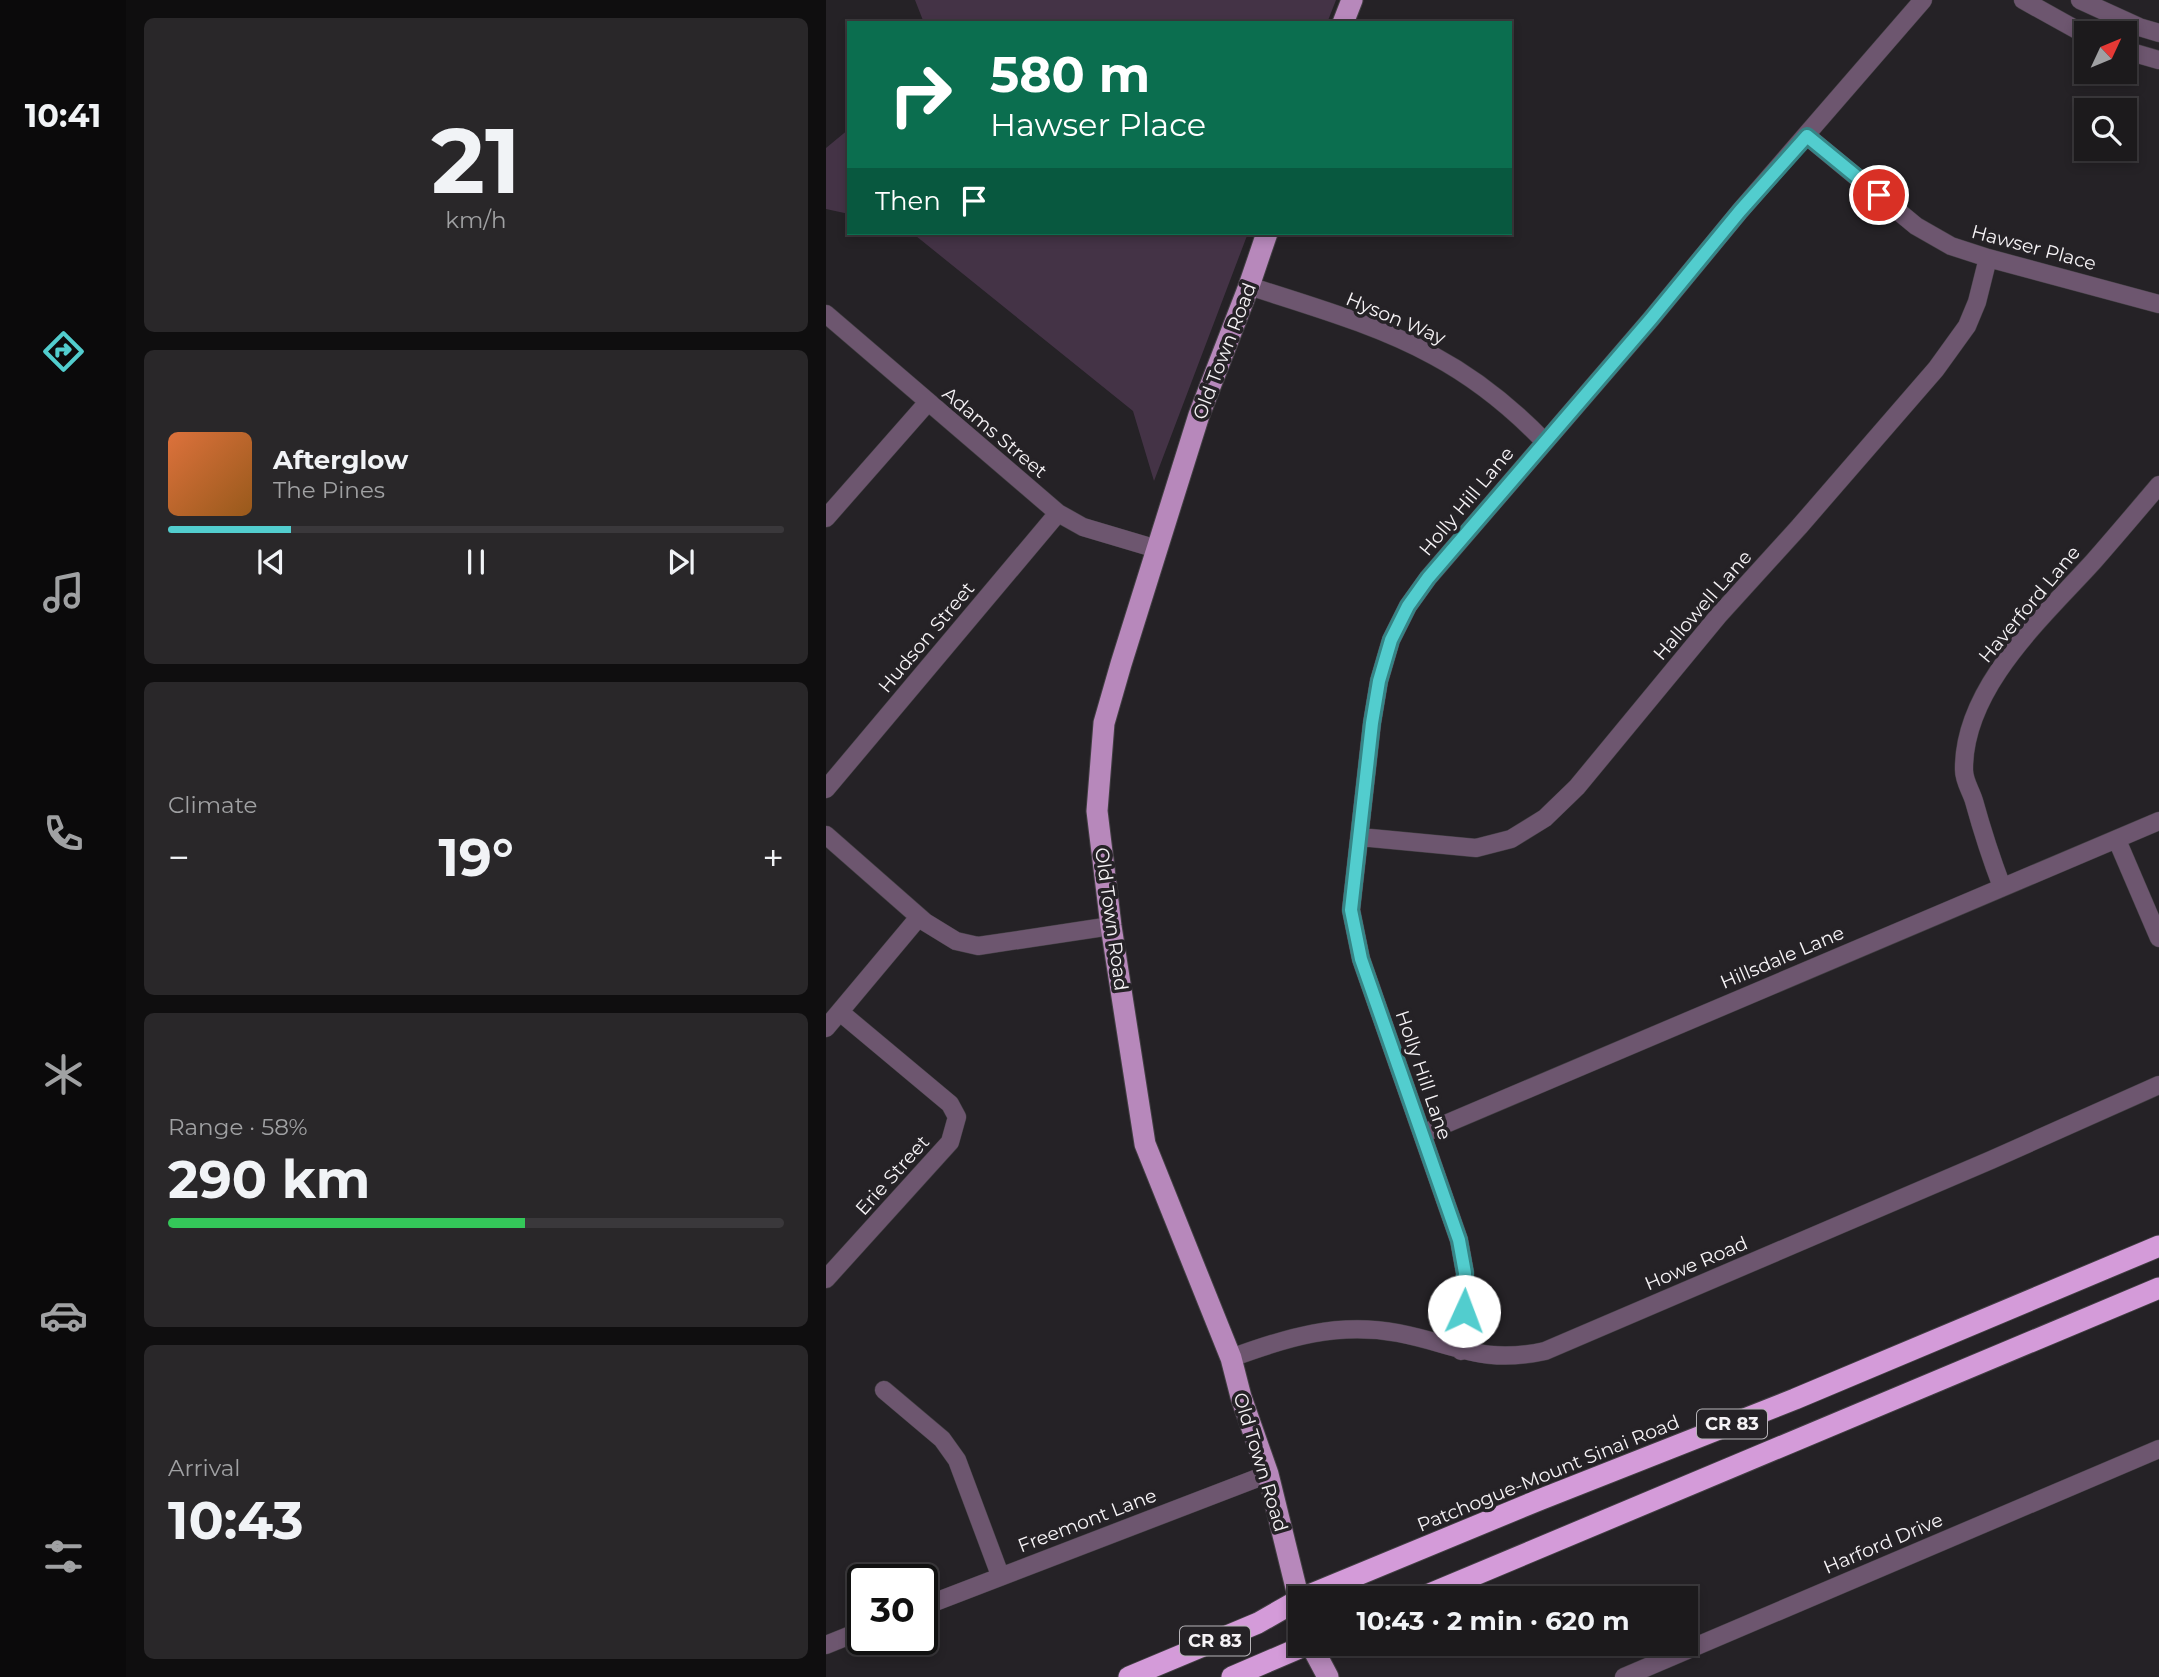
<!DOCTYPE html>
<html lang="en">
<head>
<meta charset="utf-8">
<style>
  body { margin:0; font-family:Montserrat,sans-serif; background:#292729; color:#f1f3f6; height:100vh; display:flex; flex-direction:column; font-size:26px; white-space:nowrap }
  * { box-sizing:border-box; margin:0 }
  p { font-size:23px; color:#a0a1a3 }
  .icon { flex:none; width:38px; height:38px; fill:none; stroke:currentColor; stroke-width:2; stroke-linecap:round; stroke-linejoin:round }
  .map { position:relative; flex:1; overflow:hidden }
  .details { display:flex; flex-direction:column; gap:18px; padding:18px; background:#0f0e0f; width:700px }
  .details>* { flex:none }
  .hud { position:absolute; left:21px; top:21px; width:665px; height:214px; border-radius:0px; box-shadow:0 4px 10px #0003,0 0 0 2px #3a383b; background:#0b6e4f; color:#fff; overflow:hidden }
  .needle { width:46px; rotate:46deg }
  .fabs { position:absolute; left:1248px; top:21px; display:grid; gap:14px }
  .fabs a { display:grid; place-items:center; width:63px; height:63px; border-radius:0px; background:#1c1a1c; box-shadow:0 4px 10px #0003,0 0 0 2px #3a383b; font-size:35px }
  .speed { position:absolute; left:21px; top:1564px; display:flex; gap:14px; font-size:35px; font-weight:700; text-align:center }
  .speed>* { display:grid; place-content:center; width:91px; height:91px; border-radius:50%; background:#1c1a1c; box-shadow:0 4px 10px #0003,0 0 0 2px #3a383b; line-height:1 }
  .speed .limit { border:4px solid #111; border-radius:10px; background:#fff; color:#111 }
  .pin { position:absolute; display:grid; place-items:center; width:60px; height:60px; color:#fff; margin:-30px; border:4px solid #fff; border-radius:50%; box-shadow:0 2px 7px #0007 }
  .me { position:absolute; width:77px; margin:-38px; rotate:2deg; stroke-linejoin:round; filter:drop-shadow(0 0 5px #0008) }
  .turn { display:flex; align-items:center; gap:24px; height:147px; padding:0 28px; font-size:32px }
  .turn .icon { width:91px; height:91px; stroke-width:2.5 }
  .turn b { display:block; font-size:49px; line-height:60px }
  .then { display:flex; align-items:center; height:66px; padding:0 28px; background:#0003; gap:14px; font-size:26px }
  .big { font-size:52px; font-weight:700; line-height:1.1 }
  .details .tile { flex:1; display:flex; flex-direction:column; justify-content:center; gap:10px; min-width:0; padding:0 24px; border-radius:10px; background:#292729 }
  .details .dial { align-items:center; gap:0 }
  .dial b { font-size:91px; line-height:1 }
  .song { display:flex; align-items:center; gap:21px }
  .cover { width:84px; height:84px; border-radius:10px; background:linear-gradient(135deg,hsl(20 70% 55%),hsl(30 70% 35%)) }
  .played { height:7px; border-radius:4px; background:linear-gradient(90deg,#52cdce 20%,#3a383b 20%) }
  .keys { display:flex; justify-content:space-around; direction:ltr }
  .heat { display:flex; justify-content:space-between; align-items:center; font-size:38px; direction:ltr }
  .charge { height:10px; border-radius:5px; background:linear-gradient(90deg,#34c759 58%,#3a383b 0) }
  .trip { position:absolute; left:462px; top:1586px; width:410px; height:70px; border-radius:0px; background:#1c1a1c; box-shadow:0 4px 10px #0003,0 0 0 2px #3a383b; font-weight:700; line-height:70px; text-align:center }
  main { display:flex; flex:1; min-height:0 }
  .menu { display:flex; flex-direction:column; width:126px; justify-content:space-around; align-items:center; background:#0b0a0b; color:#a0a1a3 }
  .menu .icon { width:49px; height:49px }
  .menu .active { color:#52cdce }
  .menu b { font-size:32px; color:#f1f3f6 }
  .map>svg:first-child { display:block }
  .green { fill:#443346 }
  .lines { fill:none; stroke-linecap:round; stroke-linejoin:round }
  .minor-casing { stroke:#423f43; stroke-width:19 }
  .major-casing { stroke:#423f43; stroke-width:23 }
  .highway-casing { stroke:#423f43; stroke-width:23 }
  .minor { stroke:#6d566f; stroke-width:18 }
  .major { stroke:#b788bb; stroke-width:21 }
  .highway { stroke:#d49bd9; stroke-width:21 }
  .route-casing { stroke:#358586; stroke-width:18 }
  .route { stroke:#52cdce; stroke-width:12 }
  .labels { text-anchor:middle; stroke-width:7; stroke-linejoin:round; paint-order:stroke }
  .shield { fill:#252226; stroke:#b7b4b8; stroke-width:2 }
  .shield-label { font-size:18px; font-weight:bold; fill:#f6f3f6 }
  .street-label { font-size:19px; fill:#f6f3f6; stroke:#252226 }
</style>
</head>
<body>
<main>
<nav class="menu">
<b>10:41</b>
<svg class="icon active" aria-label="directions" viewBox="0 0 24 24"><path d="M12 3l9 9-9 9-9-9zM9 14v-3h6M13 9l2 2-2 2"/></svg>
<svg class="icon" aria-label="music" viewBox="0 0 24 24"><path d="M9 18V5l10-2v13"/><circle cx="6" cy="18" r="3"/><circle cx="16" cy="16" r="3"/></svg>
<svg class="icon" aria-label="phone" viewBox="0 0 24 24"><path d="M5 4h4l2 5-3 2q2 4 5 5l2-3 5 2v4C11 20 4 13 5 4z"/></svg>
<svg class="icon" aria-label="climate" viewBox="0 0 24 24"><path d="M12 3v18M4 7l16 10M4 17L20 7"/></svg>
<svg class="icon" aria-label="car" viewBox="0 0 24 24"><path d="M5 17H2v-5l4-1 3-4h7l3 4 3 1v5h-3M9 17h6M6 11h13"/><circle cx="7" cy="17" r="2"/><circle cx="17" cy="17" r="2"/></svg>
<svg class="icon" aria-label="filters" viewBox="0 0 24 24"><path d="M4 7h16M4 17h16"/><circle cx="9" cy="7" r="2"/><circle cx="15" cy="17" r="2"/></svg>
</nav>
<section class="details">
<div class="tile dial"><b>21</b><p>km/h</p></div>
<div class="tile">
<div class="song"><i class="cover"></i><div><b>Afterglow</b><p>The Pines</p></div></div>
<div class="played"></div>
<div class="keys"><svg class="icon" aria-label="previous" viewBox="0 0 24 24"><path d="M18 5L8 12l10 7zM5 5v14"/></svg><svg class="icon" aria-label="pause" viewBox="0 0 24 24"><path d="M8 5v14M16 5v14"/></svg><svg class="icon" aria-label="next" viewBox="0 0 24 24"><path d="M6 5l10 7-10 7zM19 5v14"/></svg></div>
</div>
<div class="tile"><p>Climate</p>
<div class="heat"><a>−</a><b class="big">19°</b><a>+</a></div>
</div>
<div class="tile"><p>Range · 58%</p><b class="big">290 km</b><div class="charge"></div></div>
<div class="tile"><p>Arrival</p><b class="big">10:43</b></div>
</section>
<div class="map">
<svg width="1333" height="1677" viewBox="0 0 1333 1677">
  <rect width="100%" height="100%" fill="#252226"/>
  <path class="green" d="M 89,0 L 510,0 L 501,23 L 98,23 Z
    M 23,129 L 23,214 L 0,209 L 0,148 Z
    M 82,233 L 422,233 L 328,481 L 307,411 L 90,236 Z"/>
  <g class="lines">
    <defs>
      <path id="minor" d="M 1197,0 L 1260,35
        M 1254,0 L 1313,27 L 1333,33
        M 1298,50 L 1333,60
        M 981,136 L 1090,226 L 1125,246 L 1162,258 L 1333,304
        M 423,286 C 484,306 552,325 608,356 C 649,378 686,408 718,441
        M 0,314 L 232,513 L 257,527 L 331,549
        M 0,518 L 102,402
        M 0,789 L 232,513
        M 0,835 L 99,922 L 130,941 L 152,946 L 285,926
        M 534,837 L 650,848 L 685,839 L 719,818 L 751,787 L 893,615 L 973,527 L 1110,369 L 1141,326 L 1151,302 L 1162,258
        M 1291,840 L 1333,938
        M 1176,887 C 1165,858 1156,830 1148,801 C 1145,791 1138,781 1138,770 C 1137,688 1216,618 1267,562 C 1289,537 1311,511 1333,485
        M 0,1028 L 93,917
        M 596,1134 L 1333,821
        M 0,1279 L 124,1142 L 131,1117 L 124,1104 L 14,1012
        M 635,1351 L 639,1273 L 633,1240 L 535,959 L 525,910 L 546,723 L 553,681 L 565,640 L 582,606 L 602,578 L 825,319 L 914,211 L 1097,0
        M 405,1358 C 462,1337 511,1322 572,1333 C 630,1344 656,1365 719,1351 L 1165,1160 L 1333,1085
        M 58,1390 L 116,1439 L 131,1460 L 174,1575
        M 96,1607 L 442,1474
        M 0,1645 L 37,1630
        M 798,1677 L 1333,1449"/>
      <path id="major" d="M 517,23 L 526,0
        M 441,233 L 423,286 L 373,415 L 295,664 L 278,723 L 271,811 L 285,926 L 319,1144 L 405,1358 L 415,1397 L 442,1474 L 474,1604
        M 484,1643 L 502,1677"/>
      <path id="highway" d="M 476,1598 L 713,1500 L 969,1399 L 1333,1246
        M 594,1598 L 1333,1288
        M 303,1677 L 432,1623 L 474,1599
        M 406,1677 L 485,1643"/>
    </defs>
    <use href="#minor" class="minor-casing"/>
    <use href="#major" class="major-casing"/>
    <use href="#highway" class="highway-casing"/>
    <use href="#minor" class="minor"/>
    <use href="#major" class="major"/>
    <use href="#highway" class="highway"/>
  </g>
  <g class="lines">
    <defs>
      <path id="route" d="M 638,1311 L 639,1273 L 633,1240 L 535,959 L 525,910 L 546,723 L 553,681 L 565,640 L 582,606 L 602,578 L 825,319 L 914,211 L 981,136 L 1053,195"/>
    </defs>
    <use href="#route" class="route-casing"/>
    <use href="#route" class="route"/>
  </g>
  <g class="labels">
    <g class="shield">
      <rect x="871" y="1409.5" width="70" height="29" rx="5"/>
      <rect x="354" y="1626.5" width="70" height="29" rx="5"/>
    </g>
    <g class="shield-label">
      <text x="906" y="1430">CR 83</text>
      <text x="389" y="1647">CR 83</text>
    </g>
    <g class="street-label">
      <text transform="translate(1208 247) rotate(15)" y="7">Hawser Place</text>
      <text transform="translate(570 318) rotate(23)" y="7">Hyson Way</text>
      <text transform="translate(398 351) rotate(-69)" y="7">Old Town Road</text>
      <text transform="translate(169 432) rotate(40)" y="7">Adams Street</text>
      <text transform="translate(640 501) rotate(-50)" y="7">Holly Hill Lane</text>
      <text transform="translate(1203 604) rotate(-50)" y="7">Haverford Lane</text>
      <text transform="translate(876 605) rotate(-49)" y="7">Hallowell Lane</text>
      <text transform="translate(100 637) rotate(-50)" y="7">Hudson Street</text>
      <text transform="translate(286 919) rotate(82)" y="7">Old Town Road</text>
      <text transform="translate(956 957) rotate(-23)" y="7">Hillsdale Lane</text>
      <text transform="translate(598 1075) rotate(71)" y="7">Holly Hill Lane</text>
      <text transform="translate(66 1175) rotate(-48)" y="7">Erie Street</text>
      <text transform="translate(870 1263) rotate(-23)" y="7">Howe Road</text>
      <text transform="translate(435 1462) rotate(73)" y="7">Old Town Road</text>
      <text transform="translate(722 1473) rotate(-22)" y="7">Patchogue-Mount Sinai Road</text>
      <text transform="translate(261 1520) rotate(-21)" y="7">Freemont Lane</text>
      <text transform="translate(1057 1543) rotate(-23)" y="7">Harford Drive</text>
    </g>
  </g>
</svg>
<div class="fabs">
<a><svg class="needle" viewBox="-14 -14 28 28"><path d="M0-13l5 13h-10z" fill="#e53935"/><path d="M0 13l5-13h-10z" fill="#a0a1a3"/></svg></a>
<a><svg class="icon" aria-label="search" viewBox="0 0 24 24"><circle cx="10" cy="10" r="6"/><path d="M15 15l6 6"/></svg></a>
</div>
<div class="speed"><div class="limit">30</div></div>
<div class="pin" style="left:1053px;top:195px;background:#d93025"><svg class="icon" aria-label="arrive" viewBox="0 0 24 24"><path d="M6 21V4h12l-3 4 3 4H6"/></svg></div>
<svg class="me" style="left:638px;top:1311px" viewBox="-20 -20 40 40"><circle r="19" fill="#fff"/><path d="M0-13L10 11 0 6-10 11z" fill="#52cdce"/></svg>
<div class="trip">10:43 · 2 min · 620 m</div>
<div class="hud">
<div class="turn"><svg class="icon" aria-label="right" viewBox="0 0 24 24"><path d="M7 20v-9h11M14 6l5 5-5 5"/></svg><div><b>580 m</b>Hawser Place</div></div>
<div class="then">Then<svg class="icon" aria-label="arrive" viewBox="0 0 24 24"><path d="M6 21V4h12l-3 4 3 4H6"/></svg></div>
</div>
</div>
</main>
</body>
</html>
